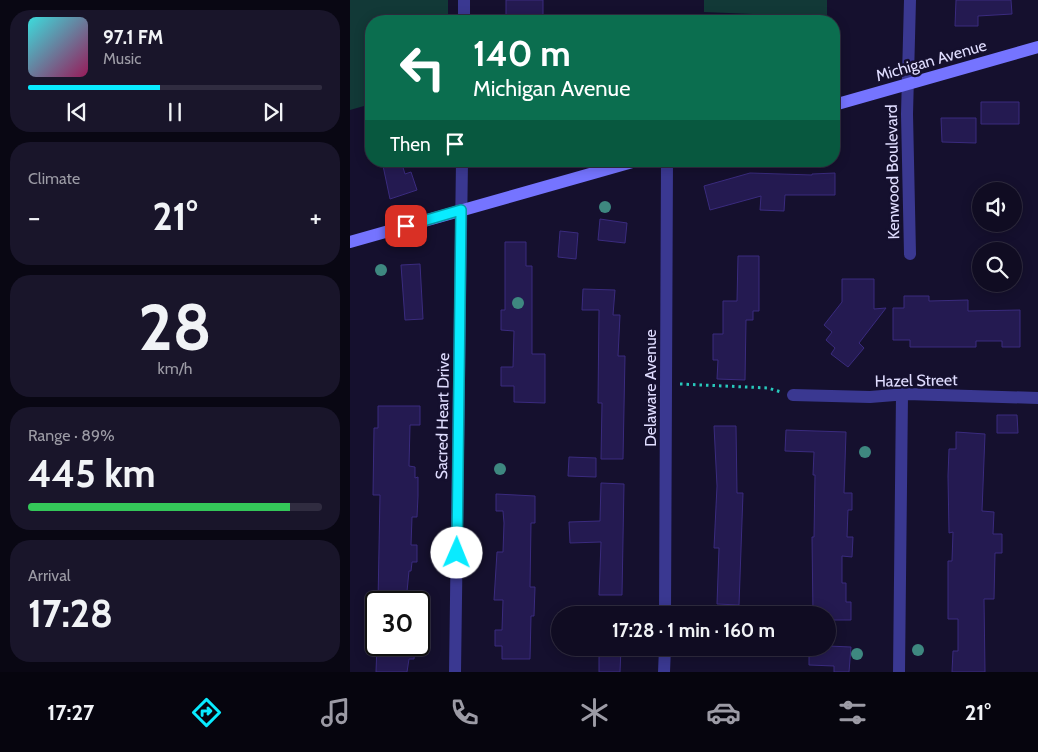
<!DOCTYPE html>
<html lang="en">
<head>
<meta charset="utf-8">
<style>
  body { margin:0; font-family:Cabin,sans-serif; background:#19152a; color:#f1f3f6; height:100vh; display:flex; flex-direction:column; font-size:19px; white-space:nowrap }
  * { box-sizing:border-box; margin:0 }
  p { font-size:16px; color:#9c9ba5 }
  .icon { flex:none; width:28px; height:28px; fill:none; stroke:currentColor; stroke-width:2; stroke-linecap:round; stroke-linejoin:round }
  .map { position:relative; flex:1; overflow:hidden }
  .panel { display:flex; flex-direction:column; gap:10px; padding:10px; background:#090713; width:350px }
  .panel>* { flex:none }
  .top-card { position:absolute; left:15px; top:15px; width:475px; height:152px; border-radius:20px; box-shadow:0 2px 12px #0003,0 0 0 1px #302c40; background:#0b6e4f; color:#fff; overflow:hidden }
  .fabs { position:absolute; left:622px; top:182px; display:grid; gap:10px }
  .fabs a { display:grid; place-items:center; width:50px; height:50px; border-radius:50%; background:#100c22; box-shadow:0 2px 12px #0003,0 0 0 1px #302c40; font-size:25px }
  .speed { position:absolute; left:15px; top:591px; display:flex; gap:10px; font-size:25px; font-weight:700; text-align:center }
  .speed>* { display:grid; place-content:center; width:65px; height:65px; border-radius:50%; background:#100c22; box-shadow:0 2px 12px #0003,0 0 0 1px #302c40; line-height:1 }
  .speed .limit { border:2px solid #111; border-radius:8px; background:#fff; color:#111 }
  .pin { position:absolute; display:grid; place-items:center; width:42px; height:42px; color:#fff; margin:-21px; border-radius:10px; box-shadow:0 2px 8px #0006 }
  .me { position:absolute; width:55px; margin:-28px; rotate:1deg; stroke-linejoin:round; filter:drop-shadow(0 0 4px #0008) }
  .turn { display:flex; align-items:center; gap:18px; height:105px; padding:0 25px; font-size:22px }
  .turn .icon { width:65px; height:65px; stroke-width:2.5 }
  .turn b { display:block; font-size:35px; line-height:42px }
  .then { display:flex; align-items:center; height:48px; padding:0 25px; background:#0003; gap:10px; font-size:19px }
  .big { font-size:38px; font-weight:800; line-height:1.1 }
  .panel .widget { flex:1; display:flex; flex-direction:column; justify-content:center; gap:8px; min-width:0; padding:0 18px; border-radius:20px; background:#19152a }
  .panel .dial { align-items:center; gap:0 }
  .dial b { font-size:65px; line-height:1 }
  .song { display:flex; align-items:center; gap:15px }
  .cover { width:60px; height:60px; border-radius:8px; background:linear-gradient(135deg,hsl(180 70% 55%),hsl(330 70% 35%)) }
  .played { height:5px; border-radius:2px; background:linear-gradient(90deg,#09ebff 45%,#302c40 45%) }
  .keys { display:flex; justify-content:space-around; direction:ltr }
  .heat { display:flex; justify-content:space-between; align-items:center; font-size:28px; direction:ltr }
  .charge { height:8px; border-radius:4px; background:linear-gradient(90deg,#34c759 89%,#302c40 0) }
  .trip { position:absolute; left:201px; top:606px; width:285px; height:50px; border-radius:25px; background:#100c22; box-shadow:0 2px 12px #0003,0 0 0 1px #302c40; font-weight:800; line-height:50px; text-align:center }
  .menu { display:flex; height:80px; justify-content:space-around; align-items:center; background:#06050e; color:#9c9ba5 }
  .menu .icon { width:35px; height:35px }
  .menu .current { color:#09ebff }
  .menu b { font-size:22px; color:#f1f3f6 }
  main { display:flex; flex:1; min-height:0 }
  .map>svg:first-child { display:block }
  .green { fill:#123937 }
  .building { fill:#241a51; stroke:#3a2b7e }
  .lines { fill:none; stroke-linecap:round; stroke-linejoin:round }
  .path { stroke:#28c9bc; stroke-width:3; stroke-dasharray:2.5 4; stroke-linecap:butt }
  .street { stroke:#3a3891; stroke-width:12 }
  .secondary { stroke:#7574ff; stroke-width:12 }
  .tree { fill:#3e8880 }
  .route-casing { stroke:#0699a6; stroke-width:12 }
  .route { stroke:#09ebff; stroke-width:9 }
  .labels { text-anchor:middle; stroke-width:5; stroke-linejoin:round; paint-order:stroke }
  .street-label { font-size:16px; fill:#e0ddff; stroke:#15102e }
</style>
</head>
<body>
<main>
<section class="panel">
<div class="widget">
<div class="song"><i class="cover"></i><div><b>97.1 FM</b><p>Music</p></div></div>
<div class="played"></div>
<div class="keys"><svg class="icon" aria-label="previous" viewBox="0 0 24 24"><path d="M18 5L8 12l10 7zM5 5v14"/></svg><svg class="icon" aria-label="pause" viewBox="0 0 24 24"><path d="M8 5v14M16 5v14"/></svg><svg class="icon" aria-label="next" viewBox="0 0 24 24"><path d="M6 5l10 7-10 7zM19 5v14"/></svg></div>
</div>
<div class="widget"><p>Climate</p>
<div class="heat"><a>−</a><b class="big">21°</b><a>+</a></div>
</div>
<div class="widget dial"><b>28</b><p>km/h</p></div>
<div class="widget"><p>Range · 89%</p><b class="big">445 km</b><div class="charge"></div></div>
<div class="widget"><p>Arrival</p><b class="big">17:28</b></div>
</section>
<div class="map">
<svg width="688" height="672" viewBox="0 0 688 672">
  <rect width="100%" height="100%" fill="#15102e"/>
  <path class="green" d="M 0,0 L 98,0 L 98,21 L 21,21 L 21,104 L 0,110 Z
    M 354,0 L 477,0 L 477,17 L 354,12 Z"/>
  <path class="building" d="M 156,0 L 193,0 L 193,21 L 156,21 Z
    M 606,0 L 661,0 L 662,14 L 628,16 L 628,26 L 605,26 Z
    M 631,102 L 669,102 L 669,124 L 631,124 Z
    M 591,118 L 626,118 L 626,143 L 592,142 Z
    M 32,161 L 51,161 L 55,174 L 61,172 L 67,190 L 40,199 Z
    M 400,173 L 462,175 L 462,174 L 485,173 L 485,195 L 435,195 L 434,211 L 410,210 L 411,196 L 360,210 L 354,186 Z
    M 250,219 L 277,223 L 275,243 L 248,240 Z
    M 210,231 L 228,233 L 226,259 L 208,257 Z
    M 155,242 L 176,242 L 176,266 L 182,266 L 182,354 L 195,354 L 195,403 L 164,402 L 164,386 L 151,386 L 151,367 L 163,367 L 164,331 L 151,330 L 151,310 L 155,310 Z
    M 388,256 L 409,256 L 409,311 L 403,311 L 403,320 L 396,320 L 395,380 L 367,379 L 368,360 L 363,360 L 363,334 L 373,334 L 373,301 L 387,301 Z
    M 70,264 L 73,319 L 55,320 L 51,265 Z
    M 492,279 L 524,279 L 524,309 L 536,308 L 509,343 L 514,348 L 498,367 L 481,354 L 485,348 L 476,340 L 482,332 L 474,325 L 492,302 Z
    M 233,289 L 265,290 L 263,315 L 270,315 L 268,356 L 275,356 L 273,459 L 251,459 L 252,403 L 248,403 L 249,310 L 232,310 Z
    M 554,296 L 579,296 L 579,301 L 618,300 L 618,311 L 670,310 L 670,347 L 652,347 L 652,341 L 626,341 L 626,347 L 560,347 L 560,340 L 543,340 L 543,308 L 554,308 Z
    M 28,406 L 70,406 L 70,425 L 60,425 L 59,466 L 65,467 L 65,478 L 68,477 L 68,496 L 67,517 L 62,517 L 61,545 L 67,545 L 67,562 L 62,562 L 61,571 L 59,571 L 56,602 L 28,602 L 30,495 L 23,495 L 24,428 L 28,428 Z
    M 647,415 L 667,415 L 668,433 L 647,433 Z
    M 364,426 L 386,426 L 387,493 L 393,493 L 389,605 L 367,604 L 369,548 L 364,548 L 367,486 Z
    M 436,430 L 496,432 L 494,493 L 502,493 L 502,510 L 498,510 L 497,537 L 503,537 L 502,557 L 492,556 L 492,583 L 496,583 L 496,602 L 501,602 L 501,620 L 478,620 L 478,615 L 463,615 L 462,537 L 464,537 L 465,475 L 463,475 L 464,452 L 435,451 Z
    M 606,432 L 635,434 L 632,511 L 644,512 L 643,534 L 652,534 L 652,553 L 645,553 L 644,599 L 634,599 L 635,672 L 602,672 L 603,651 L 608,651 L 608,619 L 598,619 L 598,561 L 602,561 L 603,532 L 599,533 L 598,476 L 599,449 L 606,449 Z
    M 219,457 L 246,458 L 246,477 L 218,476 Z
    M 251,483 L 274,484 L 272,595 L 249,595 L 251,542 L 220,543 L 219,522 L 250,521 Z
    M 146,494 L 185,496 L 185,523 L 181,523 L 180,587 L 185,587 L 184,616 L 181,616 L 180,659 L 152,659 L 152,646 L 145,646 L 145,630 L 152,630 L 153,600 L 144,600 L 147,552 L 153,552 L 154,523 L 153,511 L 146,511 Z
    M 27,645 L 65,645 L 64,659 L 59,659 L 57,672 L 26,672 Z
    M 478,646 L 501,647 L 499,672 L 484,672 L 484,666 L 459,665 L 459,648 Z
    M 249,648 L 271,648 L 270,672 L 249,672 Z"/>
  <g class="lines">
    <path class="path" d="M 330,384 L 418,388 L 431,392"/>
    <path class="street" d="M 114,21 L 114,0
      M 560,254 L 557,114 L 560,0
      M 443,395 L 520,397 L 557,394 L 688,398
      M 315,615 L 317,161
      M 105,672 L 112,161
      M 314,672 L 315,648
      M 549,672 L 552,394"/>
    <path class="secondary" d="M 484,105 L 688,47
      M 0,242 L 286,161"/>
  </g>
  <g class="tree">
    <circle cx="255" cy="207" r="6"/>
    <circle cx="31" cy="270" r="6"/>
    <circle cx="168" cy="303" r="6"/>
    <circle cx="515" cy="452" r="6"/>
    <circle cx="150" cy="469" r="6"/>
    <circle cx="568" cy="650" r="6"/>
    <circle cx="507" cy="654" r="6"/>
  </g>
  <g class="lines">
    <defs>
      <path id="route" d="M 56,226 L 111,210 L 107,553"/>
    </defs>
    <use href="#route" class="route-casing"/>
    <use href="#route" class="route"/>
  </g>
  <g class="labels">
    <g class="street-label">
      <text transform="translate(581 60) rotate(-16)" y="6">Michigan Avenue</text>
      <text transform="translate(542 172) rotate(-91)" y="6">Kenwood Boulevard</text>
      <text transform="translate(566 380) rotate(-1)" y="6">Hazel Street</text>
      <text transform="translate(300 388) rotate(-90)" y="6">Delaware Avenue</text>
      <text transform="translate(92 416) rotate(-89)" y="6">Sacred Heart Drive</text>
    </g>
  </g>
</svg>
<div class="fabs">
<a><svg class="icon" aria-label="sound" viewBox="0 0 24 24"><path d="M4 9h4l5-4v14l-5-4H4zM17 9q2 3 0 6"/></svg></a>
<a><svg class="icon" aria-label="search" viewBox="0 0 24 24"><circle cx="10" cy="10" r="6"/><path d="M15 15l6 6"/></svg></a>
</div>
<div class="speed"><div class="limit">30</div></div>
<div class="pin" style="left:56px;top:226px;background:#d93025"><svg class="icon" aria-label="arrive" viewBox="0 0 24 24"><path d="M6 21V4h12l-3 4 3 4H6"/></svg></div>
<svg class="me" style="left:107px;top:553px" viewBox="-20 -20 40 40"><circle r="19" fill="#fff"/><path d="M0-13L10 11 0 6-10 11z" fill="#09ebff"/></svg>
<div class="trip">17:28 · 1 min · 160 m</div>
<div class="top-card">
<div class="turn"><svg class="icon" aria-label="left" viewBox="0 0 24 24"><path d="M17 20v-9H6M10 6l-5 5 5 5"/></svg><div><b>140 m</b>Michigan Avenue</div></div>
<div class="then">Then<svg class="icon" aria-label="arrive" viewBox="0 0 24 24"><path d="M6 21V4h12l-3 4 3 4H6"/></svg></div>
</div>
</div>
</main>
<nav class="menu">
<b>17:27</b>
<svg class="icon current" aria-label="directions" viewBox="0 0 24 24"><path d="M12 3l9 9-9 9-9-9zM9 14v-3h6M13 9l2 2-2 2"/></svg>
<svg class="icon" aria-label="music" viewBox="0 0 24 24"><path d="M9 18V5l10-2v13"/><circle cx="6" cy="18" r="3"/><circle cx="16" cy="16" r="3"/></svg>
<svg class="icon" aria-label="phone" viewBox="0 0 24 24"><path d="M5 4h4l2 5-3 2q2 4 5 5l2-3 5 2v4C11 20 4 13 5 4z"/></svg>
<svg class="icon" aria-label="climate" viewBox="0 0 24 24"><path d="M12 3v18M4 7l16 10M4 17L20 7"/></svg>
<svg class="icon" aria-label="car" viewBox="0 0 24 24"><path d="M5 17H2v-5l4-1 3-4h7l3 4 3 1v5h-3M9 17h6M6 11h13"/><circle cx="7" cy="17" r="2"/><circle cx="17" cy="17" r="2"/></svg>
<svg class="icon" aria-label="filters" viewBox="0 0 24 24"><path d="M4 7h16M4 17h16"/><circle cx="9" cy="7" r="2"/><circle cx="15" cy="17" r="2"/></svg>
<b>21°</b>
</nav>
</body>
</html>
